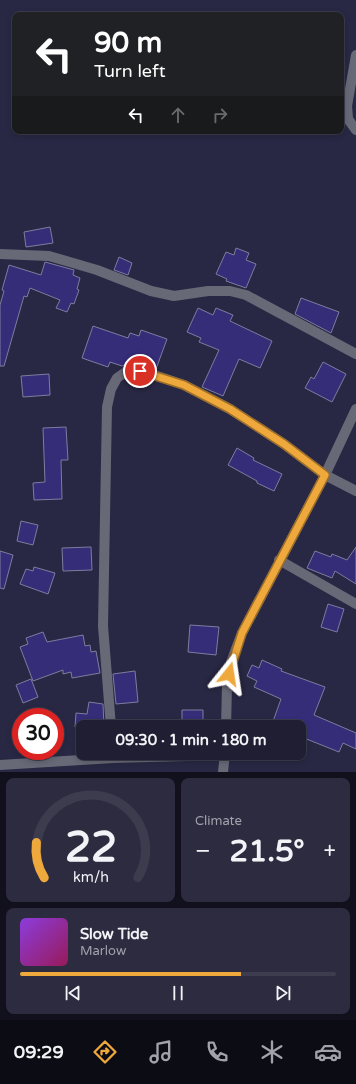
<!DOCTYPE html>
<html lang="en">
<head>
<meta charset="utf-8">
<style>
  body { margin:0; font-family:"Varela Round",sans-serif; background:#2c2b3f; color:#f1f3f6; height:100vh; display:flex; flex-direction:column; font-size:15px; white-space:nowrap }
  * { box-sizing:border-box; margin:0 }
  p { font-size:13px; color:#a1a2ac }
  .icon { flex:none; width:22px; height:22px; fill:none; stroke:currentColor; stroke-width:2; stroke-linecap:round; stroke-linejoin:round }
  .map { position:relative; height:772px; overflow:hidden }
  .details { display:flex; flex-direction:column; gap:6px; padding:6px; background:#11101c; flex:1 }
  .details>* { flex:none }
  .banner { position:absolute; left:12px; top:12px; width:332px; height:122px; border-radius:8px; box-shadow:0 2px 6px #0003,0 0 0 1px #3c3c4e; background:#202124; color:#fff; overflow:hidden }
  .speed { position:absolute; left:12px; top:708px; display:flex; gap:8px; font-size:20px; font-weight:700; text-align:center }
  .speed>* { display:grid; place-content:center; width:52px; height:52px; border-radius:50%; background:#1f1e33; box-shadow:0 2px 6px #0003,0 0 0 1px #3c3c4e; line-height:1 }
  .speed .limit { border:6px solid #d22; background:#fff; color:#111 }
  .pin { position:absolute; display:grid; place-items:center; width:34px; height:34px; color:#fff; margin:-17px; border:2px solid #fff; border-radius:50%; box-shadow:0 1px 4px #0007 }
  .me { position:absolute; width:44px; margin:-22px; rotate:15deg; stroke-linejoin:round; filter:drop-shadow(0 0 3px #0008) }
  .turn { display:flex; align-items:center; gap:14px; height:84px; padding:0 16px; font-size:18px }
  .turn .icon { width:52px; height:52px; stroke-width:2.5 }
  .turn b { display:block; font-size:28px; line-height:34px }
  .lanes { display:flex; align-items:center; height:38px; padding:0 16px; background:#0003; justify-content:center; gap:20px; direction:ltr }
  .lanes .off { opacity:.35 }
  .big { font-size:30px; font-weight:700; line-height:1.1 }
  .details .widget { flex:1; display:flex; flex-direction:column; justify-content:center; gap:6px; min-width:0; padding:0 14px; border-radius:8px; background:#2c2b3f }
  .details .dial { align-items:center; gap:0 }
  .dial svg { height:104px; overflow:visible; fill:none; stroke:#3c3c4e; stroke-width:7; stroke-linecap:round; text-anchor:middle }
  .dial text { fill:#f1f3f6; stroke:none }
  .song { display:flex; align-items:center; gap:12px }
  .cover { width:48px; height:48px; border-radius:6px; background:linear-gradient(135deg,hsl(270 70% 55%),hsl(330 70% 35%)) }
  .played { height:4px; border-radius:2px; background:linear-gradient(90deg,#eea83c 70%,#3c3c4e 70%) }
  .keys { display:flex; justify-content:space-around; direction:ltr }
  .heat { display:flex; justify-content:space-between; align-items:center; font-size:22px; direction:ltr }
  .details .tiles { flex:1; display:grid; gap:6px; grid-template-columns:1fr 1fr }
  .widget:last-child { grid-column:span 2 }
  .trip { position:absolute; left:76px; top:720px; width:230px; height:40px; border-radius:8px; background:#1f1e33; box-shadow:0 2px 6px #0003,0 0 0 1px #3c3c4e; font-weight:700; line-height:40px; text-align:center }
  .tabs { display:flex; height:64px; justify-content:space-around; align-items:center; background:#0c0c14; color:#a1a2ac }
  .tabs .icon { width:28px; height:28px }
  .tabs .current { color:#eea83c }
  .tabs b { font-size:18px; color:#f1f3f6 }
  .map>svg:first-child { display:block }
  .building { fill:#362d79; stroke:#7c7d9e }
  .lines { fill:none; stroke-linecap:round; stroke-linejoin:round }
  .street { stroke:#686977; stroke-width:10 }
  .route-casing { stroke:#9b6d27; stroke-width:10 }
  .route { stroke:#eea83c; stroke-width:7 }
</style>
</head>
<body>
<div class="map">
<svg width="356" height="772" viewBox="0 0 356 772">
  <rect width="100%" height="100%" fill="#292844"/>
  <path class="building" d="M 50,227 L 53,243 L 26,247 L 24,232 Z
    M 236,248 L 249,253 L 246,260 L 256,264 L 246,288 L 226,281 L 227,279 L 216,274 L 226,252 L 234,255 Z
    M 119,257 L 132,263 L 128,275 L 114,270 Z
    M 45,262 L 74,270 L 73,275 L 80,278 L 77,289 L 79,290 L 74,304 L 71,303 L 67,312 L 56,308 L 60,300 L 30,288 L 27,297 L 24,296 L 4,366 L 0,366 L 0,305 L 4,291 L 2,290 L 9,265 L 41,275 Z
    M 301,298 L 339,312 L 331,333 L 295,314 Z
    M 198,308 L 213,315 L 216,308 L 233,315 L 230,321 L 272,341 L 260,368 L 239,359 L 223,396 L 202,387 L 219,350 L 199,342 L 201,338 L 187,332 Z
    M 93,326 L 128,338 L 130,333 L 139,336 L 141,330 L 167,339 L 156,369 L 140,364 L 127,364 L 122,366 L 110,362 L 108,367 L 82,358 Z
    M 323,362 L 346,374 L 332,402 L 305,388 L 311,377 L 314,379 Z
    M 49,374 L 50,395 L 23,397 L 21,376 Z
    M 66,427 L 68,460 L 61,460 L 62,499 L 34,500 L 33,483 L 45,482 L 43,428 Z
    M 237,448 L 254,458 L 253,460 L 282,474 L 274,491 L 257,483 L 257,481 L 228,465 Z
    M 21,521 L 38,525 L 33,545 L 17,541 Z
    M 91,547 L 92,570 L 63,571 L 62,548 Z
    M 356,547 L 356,584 L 335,571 L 332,578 L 307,568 L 315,551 L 331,557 L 332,554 L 347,560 Z
    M 0,551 L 13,555 L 4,589 L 0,588 Z
    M 34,567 L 55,573 L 48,594 L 20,584 L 26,569 L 33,571 Z
    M 328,604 L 344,609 L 337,632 L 321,627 Z
    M 190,625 L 219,627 L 216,655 L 188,652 Z
    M 43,632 L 47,642 L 83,635 L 85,646 L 90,645 L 91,652 L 96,651 L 100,673 L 72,678 L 71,672 L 63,674 L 63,670 L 33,681 L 20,647 L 28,644 L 26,638 Z
    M 262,660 L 282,669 L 281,671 L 325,687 L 314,715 L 356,733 L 356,749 L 343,743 L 339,752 L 299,736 L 299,727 L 271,727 L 281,699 L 254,687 L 257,681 L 247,676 L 252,665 L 259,668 Z
    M 135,671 L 138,702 L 116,704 L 113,674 Z
    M 31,679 L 38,697 L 23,703 L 16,685 Z
    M 89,702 L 103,704 L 104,727 L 75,727 L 76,713 L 87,714 Z
    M 182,710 L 203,710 L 203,727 L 182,727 Z"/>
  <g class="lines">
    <path class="street" d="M 356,55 L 347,106 L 348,119 L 356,130
      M 0,254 L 49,256 L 97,270 L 151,291 L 174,296 L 208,291 L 230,291 L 246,295 L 356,354
      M 279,560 L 356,604
      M 111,727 L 103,626 L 107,407 L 111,389 L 117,378 L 127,371 L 140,371 L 157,376 L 184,385 L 230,409 L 284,444 L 325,475 L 356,491
      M 226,727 L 227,685 L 231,662 L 242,633 L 325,475 L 356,409
      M 0,765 L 113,758 L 225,755
      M 223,772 L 225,753"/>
  </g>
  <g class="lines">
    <defs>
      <path id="route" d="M 140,371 L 184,385 L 230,409 L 284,444 L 325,475 L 242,633 L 229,674"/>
    </defs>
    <use href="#route" class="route-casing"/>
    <use href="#route" class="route"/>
  </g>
</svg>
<div class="speed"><div class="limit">30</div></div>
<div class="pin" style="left:140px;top:371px;background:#d93025"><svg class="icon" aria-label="arrive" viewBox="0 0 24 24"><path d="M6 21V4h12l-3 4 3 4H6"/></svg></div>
<svg class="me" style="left:229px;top:674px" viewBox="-20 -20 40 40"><path d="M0-17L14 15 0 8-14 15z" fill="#eea83c" stroke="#fff" stroke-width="4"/></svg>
<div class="trip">09:30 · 1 min · 180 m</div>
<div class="banner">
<div class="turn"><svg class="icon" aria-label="left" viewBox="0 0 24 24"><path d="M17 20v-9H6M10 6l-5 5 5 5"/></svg><div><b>90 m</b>Turn left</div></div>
<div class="lanes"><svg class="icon" aria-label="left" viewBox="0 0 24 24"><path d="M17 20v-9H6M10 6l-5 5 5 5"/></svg><svg class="icon off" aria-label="ahead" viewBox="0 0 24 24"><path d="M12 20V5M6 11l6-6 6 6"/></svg><svg class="icon off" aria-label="right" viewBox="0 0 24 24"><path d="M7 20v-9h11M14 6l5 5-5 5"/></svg></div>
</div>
</div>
<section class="details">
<div class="tiles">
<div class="widget dial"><svg viewBox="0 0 100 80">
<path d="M14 69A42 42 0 1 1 86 69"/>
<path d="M14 69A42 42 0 0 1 8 42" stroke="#eea83c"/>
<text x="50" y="56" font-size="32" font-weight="700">22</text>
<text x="50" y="72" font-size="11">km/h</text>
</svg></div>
<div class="widget"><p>Climate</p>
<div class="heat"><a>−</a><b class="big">21.5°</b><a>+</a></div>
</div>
<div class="widget">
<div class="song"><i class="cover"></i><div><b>Slow Tide</b><p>Marlow</p></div></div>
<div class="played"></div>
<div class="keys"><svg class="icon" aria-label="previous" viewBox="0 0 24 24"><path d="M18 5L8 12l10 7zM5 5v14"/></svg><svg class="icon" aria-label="pause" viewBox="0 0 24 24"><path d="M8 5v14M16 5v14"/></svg><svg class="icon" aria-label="next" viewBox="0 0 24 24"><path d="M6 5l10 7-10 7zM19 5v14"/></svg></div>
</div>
</div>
</section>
<nav class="tabs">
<b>09:29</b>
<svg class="icon current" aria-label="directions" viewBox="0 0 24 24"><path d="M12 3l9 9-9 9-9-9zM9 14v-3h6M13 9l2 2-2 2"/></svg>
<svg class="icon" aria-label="music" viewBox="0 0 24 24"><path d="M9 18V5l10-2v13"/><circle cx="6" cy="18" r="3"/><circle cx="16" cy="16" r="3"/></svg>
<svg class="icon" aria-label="phone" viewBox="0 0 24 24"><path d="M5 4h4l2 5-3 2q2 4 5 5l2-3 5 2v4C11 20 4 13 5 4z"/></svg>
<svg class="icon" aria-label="climate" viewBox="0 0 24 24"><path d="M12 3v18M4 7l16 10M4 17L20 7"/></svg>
<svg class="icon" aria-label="car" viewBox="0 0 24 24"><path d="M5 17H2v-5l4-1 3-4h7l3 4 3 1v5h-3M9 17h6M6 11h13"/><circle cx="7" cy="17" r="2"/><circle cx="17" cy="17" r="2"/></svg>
</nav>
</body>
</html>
